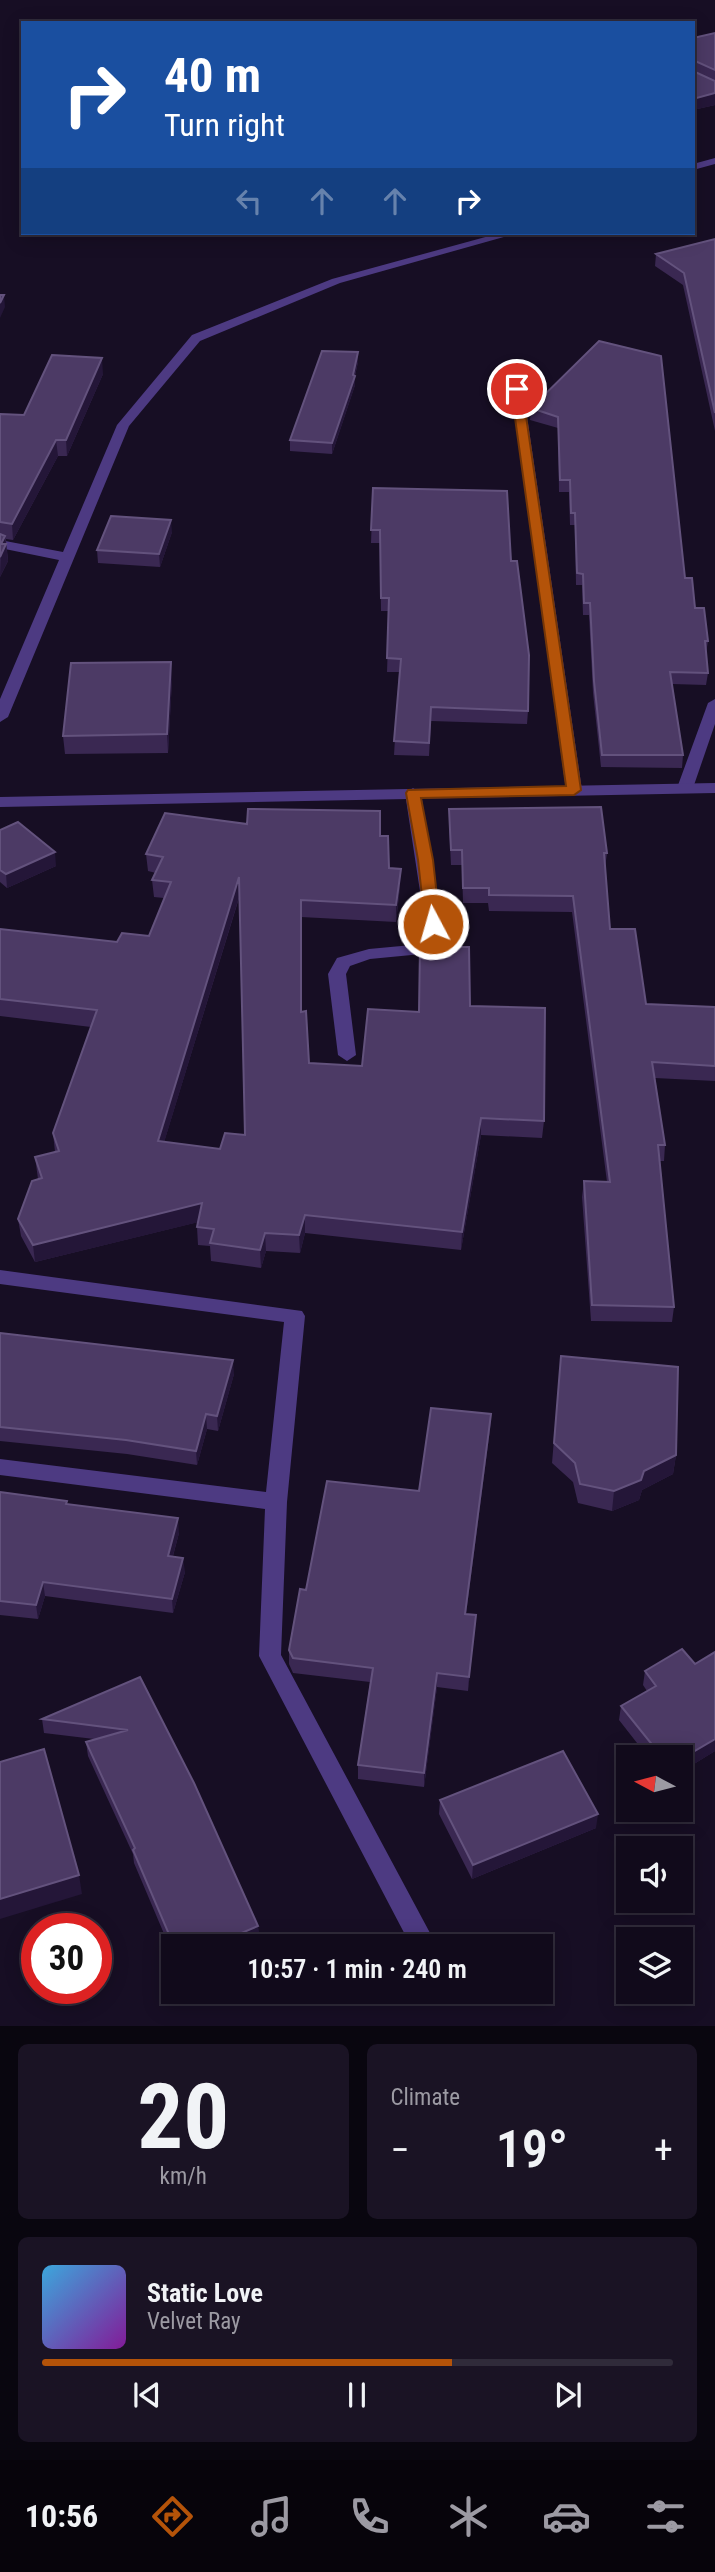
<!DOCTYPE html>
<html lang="en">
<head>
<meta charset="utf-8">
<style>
  body { margin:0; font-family:"Roboto Condensed",sans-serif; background:#1a1324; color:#f1f3f6; height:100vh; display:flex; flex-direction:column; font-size:26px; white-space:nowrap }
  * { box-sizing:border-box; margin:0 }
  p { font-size:23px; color:#9c9aa3 }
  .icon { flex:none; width:38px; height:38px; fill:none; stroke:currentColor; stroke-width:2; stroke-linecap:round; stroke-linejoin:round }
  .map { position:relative; height:2026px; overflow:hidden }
  .panel { display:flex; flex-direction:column; gap:18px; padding:18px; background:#09060f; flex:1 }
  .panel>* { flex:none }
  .top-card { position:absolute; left:21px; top:21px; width:674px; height:214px; border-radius:0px; box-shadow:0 4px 18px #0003,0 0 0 2px #302b3a; background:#1a4fa0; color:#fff; overflow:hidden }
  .needle { width:46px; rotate:277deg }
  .fabs { position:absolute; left:616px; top:1745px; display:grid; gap:14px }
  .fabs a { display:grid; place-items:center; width:77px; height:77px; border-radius:0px; background:#110a1b; box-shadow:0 4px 18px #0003,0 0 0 2px #302b3a; font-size:35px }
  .speed { position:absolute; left:21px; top:1913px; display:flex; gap:14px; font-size:35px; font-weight:700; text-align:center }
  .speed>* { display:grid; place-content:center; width:91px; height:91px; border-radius:50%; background:#110a1b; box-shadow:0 4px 18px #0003,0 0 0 2px #302b3a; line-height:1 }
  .speed .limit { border:10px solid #d22; background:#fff; color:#111 }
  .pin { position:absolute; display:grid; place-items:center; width:60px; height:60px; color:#fff; margin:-30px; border:4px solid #fff; border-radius:50%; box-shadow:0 2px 7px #0007 }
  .me { position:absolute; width:77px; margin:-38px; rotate:354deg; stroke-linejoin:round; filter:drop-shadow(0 0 5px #0008) }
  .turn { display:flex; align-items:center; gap:24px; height:147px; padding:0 28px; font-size:32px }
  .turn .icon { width:91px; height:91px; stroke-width:2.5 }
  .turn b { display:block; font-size:49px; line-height:60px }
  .lanes { display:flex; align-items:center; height:66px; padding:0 28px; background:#0003; justify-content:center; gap:35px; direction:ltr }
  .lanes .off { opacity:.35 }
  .big { font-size:52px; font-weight:600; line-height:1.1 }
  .panel .card { flex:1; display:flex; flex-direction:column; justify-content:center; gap:10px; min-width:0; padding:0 24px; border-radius:10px; background:#1a1324 }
  .panel .dial { align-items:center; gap:0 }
  .dial b { font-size:91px; line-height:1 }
  .song { display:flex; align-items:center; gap:21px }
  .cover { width:84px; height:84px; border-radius:10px; background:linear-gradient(135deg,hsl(200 70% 55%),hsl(290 70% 35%)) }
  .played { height:7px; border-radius:4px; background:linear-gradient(90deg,#b45309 65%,#302b3a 65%) }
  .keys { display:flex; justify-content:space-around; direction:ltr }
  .heat { display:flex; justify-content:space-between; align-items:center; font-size:38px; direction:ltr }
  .panel .tiles { flex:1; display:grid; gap:18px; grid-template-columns:1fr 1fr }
  .card:last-child { grid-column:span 2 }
  .trip { position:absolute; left:161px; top:1934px; width:392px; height:70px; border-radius:0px; background:#110a1b; box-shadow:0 4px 18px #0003,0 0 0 2px #302b3a; font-weight:600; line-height:70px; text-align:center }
  .dock { display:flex; height:112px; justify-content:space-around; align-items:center; background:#07040b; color:#9c9aa3 }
  .dock .icon { width:49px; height:49px }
  .dock .current { color:#b45309 }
  .dock b { font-size:32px; color:#f1f3f6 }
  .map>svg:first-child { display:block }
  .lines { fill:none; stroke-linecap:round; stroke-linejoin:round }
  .minor { fill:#4d3a82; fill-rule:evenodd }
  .tertiary { fill:#4d3a82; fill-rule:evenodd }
  .wall { fill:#3a2852; fill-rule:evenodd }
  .shaded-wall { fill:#241638 }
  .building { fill:#4c3a65; stroke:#63527d; stroke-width:2; fill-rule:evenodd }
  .route { fill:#b45309; stroke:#753606; stroke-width:2 }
</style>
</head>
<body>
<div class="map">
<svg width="715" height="2026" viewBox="0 0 715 2026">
  <rect width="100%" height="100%" fill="#170e24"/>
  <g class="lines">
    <path class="minor" d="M 715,158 L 715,164 L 693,170 L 693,164 Z
      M 500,233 L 518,233 L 340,283 L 200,341 L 129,426 L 8,717 L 0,722 L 0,699 L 59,560 L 0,548 L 0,540 L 63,552 L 117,425 L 192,335 L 332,279 Z
      M 517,385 L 523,389 L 582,790 L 574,795 L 566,790 L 511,389 Z
      M 715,699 L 715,724 L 693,788 L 685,793 L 679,791 L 677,788 L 708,703 Z
      M 413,788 L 421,793 L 441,924 L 435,943 L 422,954 L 370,959 L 350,966 L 346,974 L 356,1055 L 347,1061 L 338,1055 L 328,974 L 337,958 L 369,949 L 412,945 L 419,940 L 425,924 L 405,793 Z
      M 0,1270 L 302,1311 L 305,1316 L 287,1502 L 281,1655 L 437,1946 L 411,1946 L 259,1656 L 265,1509 L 0,1475 L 0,1459 L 266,1492 L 284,1322 L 0,1284 Z
      M 436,1992 L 461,1992 L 462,1993 L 458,2002 L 449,2005 L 439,2001 Z"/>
    <path class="tertiary" d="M 715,783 L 715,793 L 0,807 L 0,797 Z"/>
  </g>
  <path class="wall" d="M 715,33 L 715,105 L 693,110 L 693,38 Z
    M 715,239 L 715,431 L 683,285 L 655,266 L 656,254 Z
    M 599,341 L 708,641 L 706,653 L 708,673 L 706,685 L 672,684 L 683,755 L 682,768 L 601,767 L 593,693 L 589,615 L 583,615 L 582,585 L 576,585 L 575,525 L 570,525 L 569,492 L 559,492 L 558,428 L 530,420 L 531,408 Z
    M 358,362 L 355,376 L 355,385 L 332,454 L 290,451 L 290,440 Z
    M 103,374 L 67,456 L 58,456 L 13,540 L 6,539 L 8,561 L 0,577 L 0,414 L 24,415 Z
    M 373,488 L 511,561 L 528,711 L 527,724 L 431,721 L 429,756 L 394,755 L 399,672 L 387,672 L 389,611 L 381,611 L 380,543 L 371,543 Z
    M 172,532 L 160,567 L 98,563 L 97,550 Z
    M 172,680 L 168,753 L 65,754 L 63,736 Z
    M 449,809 L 607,853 L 605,868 L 610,929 L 646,1004 L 715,1007 L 715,1081 L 655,1078 L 665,1145 L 664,1161 L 660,1161 L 674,1307 L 672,1322 L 591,1321 L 582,1197 L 584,1181 L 607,1182 L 572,912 L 489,911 L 488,903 L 463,903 L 462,865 L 451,865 L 449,824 Z
    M 247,824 L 380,836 L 389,868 L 400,886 L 396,922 L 301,917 L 301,1012 L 309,1063 L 362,1066 L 419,1012 L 470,1006 L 544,1121 L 542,1138 L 481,1135 L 461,1250 L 305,1233 L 300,1253 L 266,1251 L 261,1268 L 211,1261 L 210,1246 L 198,1245 L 197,1227 L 198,1222 L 35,1262 L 21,1236 L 18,1219 L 38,1179 L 35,1157 L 55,1152 L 53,1133 L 91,1027 L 0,1016 L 0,929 L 117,942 L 149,936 L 164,898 L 154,897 L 152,880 L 156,873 L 148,871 L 146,854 ZM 240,895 L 245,1135 L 220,1149 L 164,1142 Z
    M 0,830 L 56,866 L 7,888 L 0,882 Z
    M 0,1333 L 234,1374 L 218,1431 L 207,1429 L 197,1465 L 127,1454 L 0,1441 Z
    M 561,1356 L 676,1455 L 673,1474 L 642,1490 L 639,1500 L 612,1511 L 578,1503 L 573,1482 L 552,1463 Z
    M 491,1414 L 490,1429 L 466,1614 L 476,1615 L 468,1691 L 437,1687 L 424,1787 L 358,1779 L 358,1765 L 370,1682 L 293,1673 L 289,1664 L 289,1650 L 306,1590 L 419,1491 Z
    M 0,1492 L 68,1505 L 179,1533 L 173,1556 L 185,1572 L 173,1613 L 45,1596 L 38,1619 L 0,1615 Z
    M 695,1664 L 715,1751 L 681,1772 L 681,1757 L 648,1757 L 619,1720 L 621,1706 L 647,1691 L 643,1685 L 645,1671 Z
    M 140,1677 L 258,1926 L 259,1940 L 244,1946 L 173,1946 L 173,1955 L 134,1863 L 133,1854 L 88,1756 L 86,1742 L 94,1739 L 44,1733 L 42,1719 Z
    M 440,1800 L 596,1828 L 472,1879 L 439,1814 Z"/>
  <path class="shaded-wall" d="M 715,93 L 715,105 L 693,110 L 693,99 Z
    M 4,295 L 5,307 L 0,318 L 0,303 Z
    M 358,352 L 358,362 L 354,378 L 355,376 L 355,385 L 332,454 L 332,443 L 353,375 Z
    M 102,358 L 103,374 L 67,456 L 66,440 Z
    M 56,440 L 58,456 L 13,540 L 12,524 Z
    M 171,520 L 172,532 L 160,567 L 159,554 Z
    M 5,536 L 8,561 L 0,577 L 1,544 Z
    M 171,662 L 172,680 L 168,753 L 167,734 Z
    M 55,852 L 56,866 L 7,888 L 6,874 Z
    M 401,869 L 400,886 L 396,922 L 396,905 Z
    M 239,877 L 240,894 L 159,1159 L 158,1141 Z
    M 481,1118 L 481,1135 L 461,1250 L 462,1232 Z
    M 202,1203 L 203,1221 L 35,1262 L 33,1245 Z
    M 305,1215 L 305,1233 L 300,1253 L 299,1235 Z
    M 265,1233 L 266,1251 L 261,1268 L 260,1250 Z
    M 233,1360 L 234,1374 L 218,1431 L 217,1416 Z
    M 206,1414 L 207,1429 L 197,1465 L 196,1451 Z
    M 491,1414 L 490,1429 L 464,1628 L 465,1614 Z
    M 676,1455 L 673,1474 L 642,1490 L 639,1500 L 612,1511 L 614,1491 L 644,1471 Z
    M 178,1518 L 179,1533 L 169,1570 L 168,1556 Z
    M 183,1558 L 185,1572 L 173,1613 L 172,1599 Z
    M 43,1582 L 45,1596 L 38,1619 L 36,1605 Z
    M 476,1615 L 475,1629 L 468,1691 L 469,1677 Z
    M 437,1673 L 437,1687 L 424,1787 L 424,1773 Z
    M 715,1739 L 715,1751 L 681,1772 L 681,1759 Z
    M 598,1814 L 596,1828 L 472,1879 L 473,1865 Z
    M 79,1875 L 82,1894 L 0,1919 L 0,1899 Z
    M 258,1926 L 259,1940 L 244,1946 L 211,1946 Z"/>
  <path class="building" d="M 715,33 L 715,70 L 693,60 L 693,38 Z
    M 693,71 L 715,81 L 715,93 L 693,99 Z
    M 715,239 L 715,413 L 684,273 L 656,254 Z
    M 0,295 L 4,295 L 0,303 Z
    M 599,341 L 661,356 L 685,578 L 692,578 L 695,608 L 704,608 L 708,641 L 705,641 L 708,673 L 670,672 L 683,755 L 602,755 L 594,681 L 590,603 L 584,603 L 583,574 L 577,573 L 575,513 L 571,513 L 570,480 L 560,480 L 558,417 L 531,408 Z
    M 322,351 L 358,352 L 353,375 L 355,376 L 332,443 L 290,440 Z
    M 52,355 L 102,358 L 66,440 L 56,440 L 12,524 L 0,522 L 0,414 L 24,415 Z
    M 373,488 L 507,491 L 511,561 L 517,561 L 529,655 L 528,711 L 431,707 L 429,743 L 394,741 L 401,659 L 387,658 L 389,598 L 381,598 L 380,530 L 371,530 Z
    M 111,516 L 171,520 L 159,554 L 97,550 Z
    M 0,534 L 5,536 L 1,544 L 6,544 L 0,557 Z
    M 171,662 L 167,734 L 63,736 L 71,663 Z
    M 601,807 L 607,853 L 604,853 L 610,929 L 635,929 L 646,1004 L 715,1007 L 715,1066 L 652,1062 L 665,1145 L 658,1145 L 674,1307 L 592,1305 L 584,1181 L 610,1182 L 573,896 L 489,895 L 489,888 L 463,888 L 462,850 L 451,850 L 449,809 Z
    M 248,809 L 380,811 L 380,836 L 388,836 L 389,868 L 401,869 L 396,905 L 301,900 L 301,1012 L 306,1011 L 309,1063 L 362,1066 L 368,1009 L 419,1012 L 420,947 L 469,947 L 470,1006 L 545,1008 L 544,1121 L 481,1118 L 462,1232 L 305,1215 L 299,1235 L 265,1233 L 260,1250 L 210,1243 L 214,1229 L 197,1227 L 202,1203 L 33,1245 L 18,1219 L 32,1181 L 42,1178 L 35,1157 L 59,1151 L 53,1133 L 97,1010 L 0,999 L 0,929 L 117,942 L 122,933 L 149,936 L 171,882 L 152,880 L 163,857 L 146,854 L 165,813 L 247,824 ZM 239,877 L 245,1135 L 225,1133 L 220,1149 L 158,1141 Z
    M 18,822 L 55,852 L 6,874 L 0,870 L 0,830 Z
    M 0,1333 L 233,1360 L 217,1416 L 206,1414 L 196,1451 L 126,1440 L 0,1427 Z
    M 561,1356 L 678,1367 L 676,1455 L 644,1471 L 641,1480 L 614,1491 L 580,1484 L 575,1463 L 554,1443 Z
    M 431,1408 L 491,1414 L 465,1614 L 476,1615 L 469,1677 L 437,1673 L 424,1773 L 358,1765 L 373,1668 L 293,1658 L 289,1650 L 300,1589 L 306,1590 L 327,1481 L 419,1491 Z
    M 0,1492 L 67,1501 L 66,1504 L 178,1518 L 168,1556 L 183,1558 L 172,1599 L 43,1582 L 36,1605 L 0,1601 Z
    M 682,1649 L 695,1664 L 715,1652 L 715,1739 L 681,1759 L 681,1757 L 662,1757 L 621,1706 L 656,1686 L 645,1671 Z
    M 140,1677 L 194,1783 L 258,1926 L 211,1946 L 174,1946 L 133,1850 L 135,1848 L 86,1742 L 128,1730 L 42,1719 Z
    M 44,1749 L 79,1875 L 0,1899 L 0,1762 Z
    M 563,1751 L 598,1814 L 473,1865 L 440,1800 Z"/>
  <path class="route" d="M 517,385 L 522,389 L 581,790 L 574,795 L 421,798 L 433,860 L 440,924 L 433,929 L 425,924 L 418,860 L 406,793 L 408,790 L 566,786 L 511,389 Z"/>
</svg>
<div class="fabs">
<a><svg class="needle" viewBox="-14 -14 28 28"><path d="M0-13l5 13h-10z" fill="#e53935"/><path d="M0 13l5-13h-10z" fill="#9c9aa3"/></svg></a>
<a><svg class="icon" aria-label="sound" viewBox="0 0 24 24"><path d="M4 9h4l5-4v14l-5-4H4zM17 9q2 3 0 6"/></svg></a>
<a><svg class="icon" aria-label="layers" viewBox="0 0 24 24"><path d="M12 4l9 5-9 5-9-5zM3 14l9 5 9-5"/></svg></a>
</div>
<div class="speed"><div class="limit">30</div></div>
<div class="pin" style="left:517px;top:389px;background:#d93025"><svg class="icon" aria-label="arrive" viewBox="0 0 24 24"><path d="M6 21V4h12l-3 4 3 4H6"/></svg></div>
<svg class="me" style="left:433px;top:924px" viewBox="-20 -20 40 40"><circle r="17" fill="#b45309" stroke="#fff" stroke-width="3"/><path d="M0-11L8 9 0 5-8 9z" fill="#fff"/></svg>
<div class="trip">10:57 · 1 min · 240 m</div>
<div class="top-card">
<div class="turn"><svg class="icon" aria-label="right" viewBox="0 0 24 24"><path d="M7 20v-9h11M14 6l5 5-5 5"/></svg><div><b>40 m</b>Turn right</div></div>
<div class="lanes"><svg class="icon off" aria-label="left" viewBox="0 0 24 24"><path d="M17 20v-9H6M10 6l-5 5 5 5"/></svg><svg class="icon off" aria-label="ahead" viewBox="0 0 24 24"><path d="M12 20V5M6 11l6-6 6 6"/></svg><svg class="icon off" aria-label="ahead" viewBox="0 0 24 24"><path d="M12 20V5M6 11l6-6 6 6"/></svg><svg class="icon" aria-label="right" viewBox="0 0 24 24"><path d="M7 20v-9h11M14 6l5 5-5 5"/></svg></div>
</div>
</div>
<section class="panel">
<div class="tiles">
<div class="card dial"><b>20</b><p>km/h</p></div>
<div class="card"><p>Climate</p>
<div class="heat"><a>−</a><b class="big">19°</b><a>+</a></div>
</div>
<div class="card">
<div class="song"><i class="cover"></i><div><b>Static Love</b><p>Velvet Ray</p></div></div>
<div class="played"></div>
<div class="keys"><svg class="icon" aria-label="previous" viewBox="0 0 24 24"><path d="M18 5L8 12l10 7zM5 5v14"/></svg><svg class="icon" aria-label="pause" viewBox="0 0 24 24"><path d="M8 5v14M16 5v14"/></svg><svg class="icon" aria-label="next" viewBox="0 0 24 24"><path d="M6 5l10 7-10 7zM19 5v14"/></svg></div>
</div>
</div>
</section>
<nav class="dock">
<b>10:56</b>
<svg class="icon current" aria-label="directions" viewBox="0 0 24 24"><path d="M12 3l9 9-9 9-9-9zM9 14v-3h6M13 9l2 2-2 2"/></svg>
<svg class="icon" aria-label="music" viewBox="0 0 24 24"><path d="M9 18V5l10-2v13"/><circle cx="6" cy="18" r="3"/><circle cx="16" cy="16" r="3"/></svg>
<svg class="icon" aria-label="phone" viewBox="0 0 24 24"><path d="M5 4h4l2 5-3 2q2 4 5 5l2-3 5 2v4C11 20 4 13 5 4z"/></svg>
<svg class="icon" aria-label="climate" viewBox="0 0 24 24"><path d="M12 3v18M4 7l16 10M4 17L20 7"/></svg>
<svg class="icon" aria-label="car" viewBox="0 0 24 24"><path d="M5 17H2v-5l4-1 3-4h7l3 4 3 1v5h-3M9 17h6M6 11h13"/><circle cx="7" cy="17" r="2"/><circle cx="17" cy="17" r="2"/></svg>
<svg class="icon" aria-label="filters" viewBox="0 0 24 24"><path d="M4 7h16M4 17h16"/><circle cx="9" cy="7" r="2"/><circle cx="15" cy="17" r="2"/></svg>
</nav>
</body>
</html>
